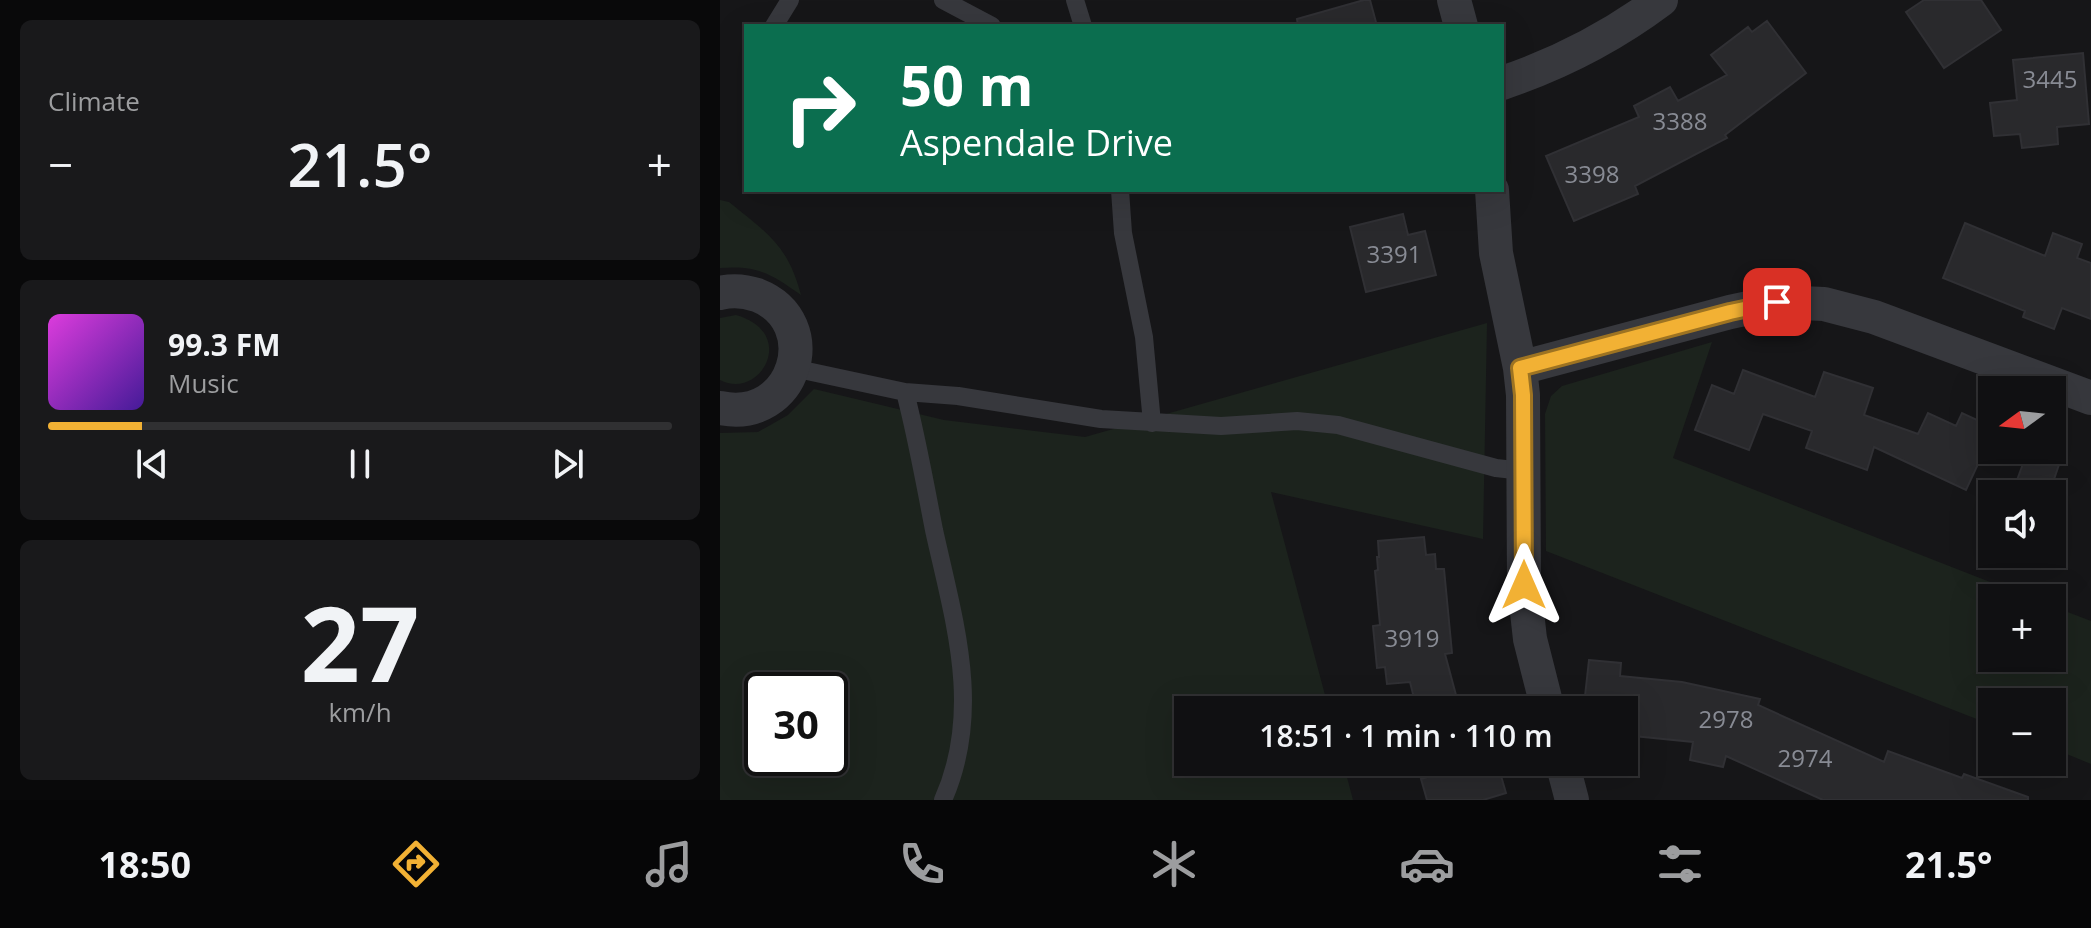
<!DOCTYPE html>
<html lang="en">
<head>
<meta charset="utf-8">
<style>
  body { margin:0; font-family:"Open Sans",sans-serif; background:#19191b; color:#f1f3f6; height:100vh; display:flex; flex-direction:column; font-size:30px; white-space:nowrap }
  * { box-sizing:border-box; margin:0 }
  p { font-size:26px; color:#9c9d9f }
  .icon { flex:none; width:44px; height:44px; fill:none; stroke:currentColor; stroke-width:2; stroke-linecap:round; stroke-linejoin:round }
  .map { position:relative; flex:1; overflow:hidden }
  .details { display:flex; flex-direction:column; gap:20px; padding:20px; background:#09090a; width:720px }
  .details>* { flex:none }
  .top-card { position:absolute; left:24px; top:24px; width:760px; height:168px; border-radius:0px; box-shadow:0 8px 32px #0002,0 0 0 2px #303032; background:#0b6e4f; color:#fff; overflow:hidden }
  .needle { width:52px; rotate:255deg }
  .tools { position:absolute; left:1258px; top:376px; display:grid; gap:16px }
  .tools a { display:grid; place-items:center; width:88px; height:88px; border-radius:0px; background:#101012; box-shadow:0 8px 32px #0002,0 0 0 2px #303032; font-size:40px }
  .speed { position:absolute; left:24px; top:672px; display:flex; gap:16px; font-size:40px; font-weight:700; text-align:center }
  .speed>* { display:grid; place-content:center; width:104px; height:104px; border-radius:50%; background:#101012; box-shadow:0 8px 32px #0002,0 0 0 2px #303032; line-height:1 }
  .speed .limit { border:4px solid #111; border-radius:12px; background:#fff; color:#111 }
  .pin { position:absolute; display:grid; place-items:center; width:68px; height:68px; color:#fff; margin:-34px; border-radius:16px; box-shadow:0 4px 12px #0006 }
  .me { position:absolute; width:88px; margin:-44px; rotate:0deg; stroke-linejoin:round; filter:drop-shadow(0 0 6px #0008) }
  .turn { display:flex; align-items:center; gap:28px; height:168px; padding:0 24px; font-size:36px }
  .turn .icon { width:104px; height:104px; stroke-width:2.5 }
  .turn b { display:block; font-size:56px; line-height:68px }
  .big { font-size:60px; font-weight:600; line-height:1.1 }
  .details .tile { flex:1; display:flex; flex-direction:column; justify-content:center; gap:12px; min-width:0; padding:0 28px; border-radius:12px; background:#19191b }
  .details .dial { align-items:center; gap:0 }
  .dial b { font-size:104px; line-height:1 }
  .song { display:flex; align-items:center; gap:24px }
  .cover { width:96px; height:96px; border-radius:12px; background:linear-gradient(135deg,hsl(300 70% 55%),hsl(260 70% 35%)) }
  .played { height:8px; border-radius:4px; background:linear-gradient(90deg,#f2b134 15%,#303032 15%) }
  .keys { display:flex; justify-content:space-around; direction:ltr }
  .heat { display:flex; justify-content:space-between; align-items:center; font-size:44px; direction:ltr }
  .trip { position:absolute; left:454px; top:696px; width:464px; height:80px; border-radius:0px; background:#101012; box-shadow:0 8px 32px #0002,0 0 0 2px #303032; font-weight:600; line-height:80px; text-align:center }
  .dock { display:flex; height:128px; justify-content:space-around; align-items:center; background:#060607; color:#9c9d9f }
  .dock .icon { width:56px; height:56px }
  .dock .active { color:#f2b134 }
  .dock b { font-size:36px; color:#f1f3f6 }
  main { display:flex; flex:1; min-height:0 }
  .map>svg:first-child { display:block }
  .green { fill:#1c231d; fill-rule:evenodd }
  .building { fill:#29292c; stroke:#303034; stroke-width:2 }
  .lines { fill:none; stroke-linecap:round; stroke-linejoin:round }
  .service { stroke:#37383d; stroke-width:18 }
  .minor { stroke:#37383d; stroke-width:34 }
  .route-casing { stroke:#9d7322; stroke-width:20 }
  .route { stroke:#f2b134; stroke-width:14 }
  .labels { text-anchor:middle; stroke-width:8; stroke-linejoin:round; paint-order:stroke }
  .number-label { font-size:24px; fill:#888b94 }
</style>
</head>
<body>
<main>
<section class="details">
<div class="tile"><p>Climate</p>
<div class="heat"><a>−</a><b class="big">21.5°</b><a>+</a></div>
</div>
<div class="tile">
<div class="song"><i class="cover"></i><div><b>99.3 FM</b><p>Music</p></div></div>
<div class="played"></div>
<div class="keys"><svg class="icon" aria-label="previous" viewBox="0 0 24 24"><path d="M18 5L8 12l10 7zM5 5v14"/></svg><svg class="icon" aria-label="pause" viewBox="0 0 24 24"><path d="M8 5v14M16 5v14"/></svg><svg class="icon" aria-label="next" viewBox="0 0 24 24"><path d="M6 5l10 7-10 7zM19 5v14"/></svg></div>
</div>
<div class="tile dial"><b>27</b><p>km/h</p></div>
</section>
<div class="map">
<svg width="1371" height="800" viewBox="0 0 1371 800">
  <rect width="100%" height="100%" fill="#161618"/>
  <path class="green" d="M 0,200 L 9,202 C 47,233 68,245 81,295 C 51,274 38,265 0,268 Z
    M 16,315 C 79,333 40,401 0,380 L 0,318 Z
    M 767,323 L 763,539 L 551,492 L 609,710 L 468,710 L 468,762 L 623,762 L 633,800 L 0,800 L 0,433 L 38,432 L 68,415 L 94,389 L 224,420 L 365,437 ZM 42,690 L 110,690 L 110,758 L 42,758 Z
    M 992,342 L 953,458 L 1311,598 L 1272,598 L 1272,658 L 1332,658 L 1332,606 L 1371,621 L 1371,764 L 1332,748 L 1332,702 L 1272,702 L 1272,725 L 826,551 L 825,414 L 831,396 L 842,386 Z"/>
  <path class="building" d="M 644,0 L 650,0 L 657,26 L 578,26 L 577,19 Z
    M 1204,0 L 1261,0 L 1281,30 L 1224,68 L 1186,12 Z
    M 1047,21 L 1086,73 L 1005,135 L 1007,138 L 915,186 L 918,194 L 854,221 L 826,156 L 919,117 L 914,106 L 950,87 L 958,101 L 1007,75 L 991,55 L 1028,27 L 1032,32 Z
    M 1363,53 L 1369,124 L 1337,127 L 1338,144 L 1302,148 L 1300,134 L 1274,136 L 1270,103 L 1297,100 L 1293,60 Z
    M 683,214 L 688,235 L 705,231 L 716,275 L 646,292 L 630,227 Z
    M 1245,223 L 1325,256 L 1333,233 L 1362,244 L 1357,258 L 1371,263 L 1371,319 L 1342,308 L 1334,329 L 1303,317 L 1305,311 L 1223,278 Z
    M 1023,370 L 1095,397 L 1104,372 L 1153,388 L 1144,415 L 1198,434 L 1208,413 L 1236,426 L 1242,413 L 1272,427 L 1272,434 L 1246,490 L 1154,447 L 1147,470 L 1086,448 L 1092,431 L 1043,414 L 1029,450 L 975,430 L 992,385 L 1014,394 Z
    M 1308,450 L 1344,450 L 1329,494 L 1292,494 Z
    M 704,537 L 706,555 L 715,554 L 716,569 L 724,569 L 732,653 L 725,654 L 740,710 L 697,710 L 690,682 L 667,684 L 665,667 L 657,668 L 653,626 L 660,625 L 655,571 L 658,570 L 657,557 L 659,557 L 658,541 Z
    M 869,660 L 901,663 L 900,676 L 962,682 L 1040,699 L 1038,705 L 1164,762 L 1168,751 L 1242,778 L 1244,774 L 1308,797 L 1308,800 L 1103,800 L 1006,756 L 1003,767 L 970,760 L 973,742 L 904,735 L 904,710 L 890,710 L 891,699 L 865,696 Z
    M 702,762 L 777,762 L 786,793 L 763,800 L 707,800 L 701,779 L 707,777 Z"/>
  <g class="lines">
    <path class="service" d="M 223,0 L 272,26
      M 355,0 L 363,26
      M 54,26 L 70,0
      M 400,190 L 403,233 L 424,337 L 432,423
      M 73,368 L 185,392 L 238,396 L 381,419 L 501,426 L 577,421 L 618,425 L 776,468 L 803,471
      M 185,392 C 197,438 205,484 214,530 C 234,621 263,710 223,800"/>
    <path class="minor" d="M 734,0 L 741,26
      M 782,83 C 839,64 893,36 941,0
      M 772,190 L 776,253 L 800,368 L 803,395 L 804,585 L 810,639 L 828,710
      M 0,293 C 12,290 25,291 37,295 C 106,322 75,424 0,408
      M 800,368 L 1010,312 L 1057,302 L 1104,304 L 1154,317 L 1371,398
      M 842,762 L 852,800"/>
  </g>
  <g class="lines">
    <defs>
      <path id="route" d="M 804,585 L 803,395 L 800,368 L 1010,312 L 1057,302"/>
    </defs>
    <use href="#route" class="route-casing"/>
    <use href="#route" class="route"/>
  </g>
  <g class="labels">
    <g class="number-label">
      <text x="1330" y="88">3445</text>
      <text x="960" y="130">3388</text>
      <text x="872" y="183">3398</text>
      <text x="674" y="263">3391</text>
      <text x="692" y="647">3919</text>
      <text x="1006" y="728">2978</text>
      <text x="1085" y="767">2974</text>
    </g>
  </g>
</svg>
<div class="tools">
<a><svg class="needle" viewBox="-14 -14 28 28"><path d="M0-13l5 13h-10z" fill="#e53935"/><path d="M0 13l5-13h-10z" fill="#9c9d9f"/></svg></a>
<a><svg class="icon" aria-label="sound" viewBox="0 0 24 24"><path d="M4 9h4l5-4v14l-5-4H4zM17 9q2 3 0 6"/></svg></a>
<a>+</a>
<a>−</a>
</div>
<div class="speed"><div class="limit">30</div></div>
<div class="pin" style="left:1057px;top:302px;background:#d93025"><svg class="icon" aria-label="arrive" viewBox="0 0 24 24"><path d="M6 21V4h12l-3 4 3 4H6"/></svg></div>
<svg class="me" style="left:804px;top:585px" viewBox="-20 -20 40 40"><path d="M0-17L14 15 0 8-14 15z" fill="#f2b134" stroke="#fff" stroke-width="4"/></svg>
<div class="trip">18:51 · 1 min · 110 m</div>
<div class="top-card">
<div class="turn"><svg class="icon" aria-label="right" viewBox="0 0 24 24"><path d="M7 20v-9h11M14 6l5 5-5 5"/></svg><div><b>50 m</b>Aspendale Drive</div></div>
</div>
</div>
</main>
<nav class="dock">
<b>18:50</b>
<svg class="icon active" aria-label="directions" viewBox="0 0 24 24"><path d="M12 3l9 9-9 9-9-9zM9 14v-3h6M13 9l2 2-2 2"/></svg>
<svg class="icon" aria-label="music" viewBox="0 0 24 24"><path d="M9 18V5l10-2v13"/><circle cx="6" cy="18" r="3"/><circle cx="16" cy="16" r="3"/></svg>
<svg class="icon" aria-label="phone" viewBox="0 0 24 24"><path d="M5 4h4l2 5-3 2q2 4 5 5l2-3 5 2v4C11 20 4 13 5 4z"/></svg>
<svg class="icon" aria-label="climate" viewBox="0 0 24 24"><path d="M12 3v18M4 7l16 10M4 17L20 7"/></svg>
<svg class="icon" aria-label="car" viewBox="0 0 24 24"><path d="M5 17H2v-5l4-1 3-4h7l3 4 3 1v5h-3M9 17h6M6 11h13"/><circle cx="7" cy="17" r="2"/><circle cx="17" cy="17" r="2"/></svg>
<svg class="icon" aria-label="filters" viewBox="0 0 24 24"><path d="M4 7h16M4 17h16"/><circle cx="9" cy="7" r="2"/><circle cx="15" cy="17" r="2"/></svg>
<b>21.5°</b>
</nav>
</body>
</html>
